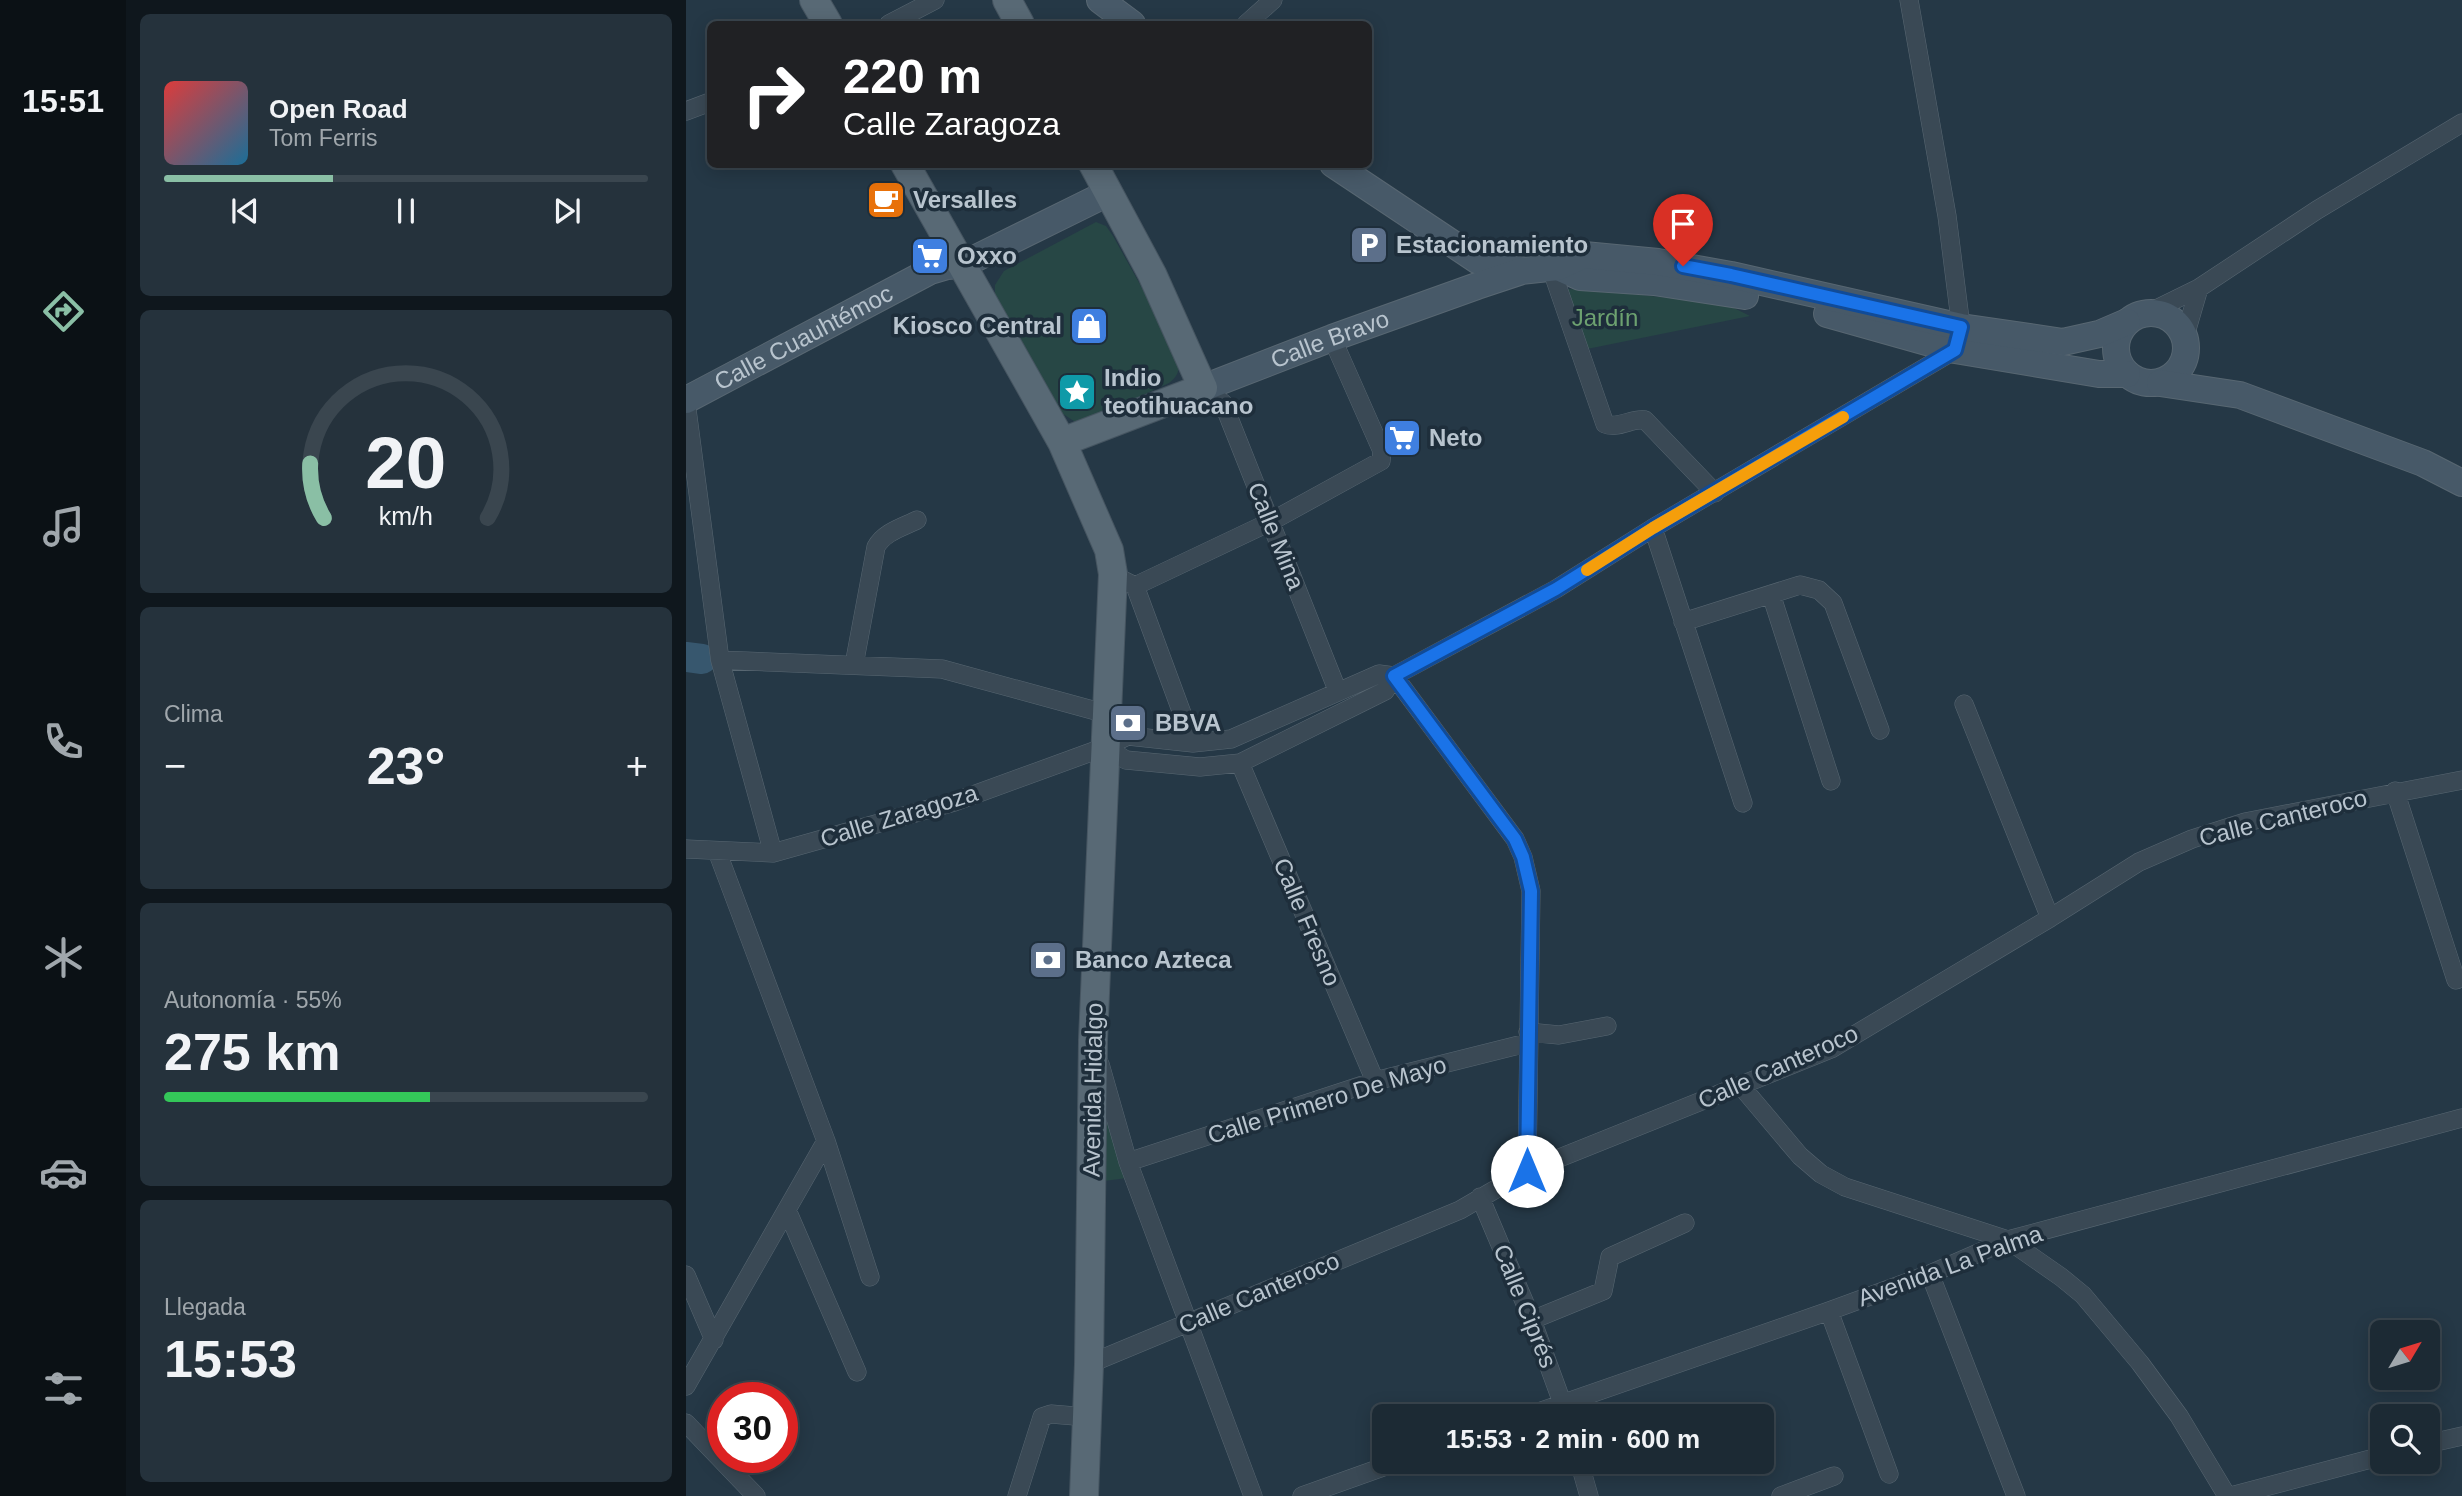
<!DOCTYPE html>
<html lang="es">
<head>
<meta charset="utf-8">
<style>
  body { margin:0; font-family:Arial,sans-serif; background:#25323c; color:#f1f3f6; height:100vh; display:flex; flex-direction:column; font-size:26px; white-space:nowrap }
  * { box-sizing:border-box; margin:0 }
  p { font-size:23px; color:#a0a7ac }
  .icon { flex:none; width:38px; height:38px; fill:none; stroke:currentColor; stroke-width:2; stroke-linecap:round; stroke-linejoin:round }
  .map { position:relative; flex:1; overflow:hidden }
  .panel { display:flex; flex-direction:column; gap:14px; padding:14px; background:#0f171d; width:560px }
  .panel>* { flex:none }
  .top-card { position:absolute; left:21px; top:21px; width:665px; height:147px; border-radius:10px; box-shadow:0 4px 18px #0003,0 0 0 2px #3a464f; background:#202124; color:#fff; overflow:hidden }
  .needle { width:46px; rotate:52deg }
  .tools { position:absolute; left:1684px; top:1320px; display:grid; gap:14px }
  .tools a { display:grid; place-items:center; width:70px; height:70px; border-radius:10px; background:#1c2a34; box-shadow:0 4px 18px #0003,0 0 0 2px #3a464f; font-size:35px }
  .speed { position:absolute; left:21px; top:1382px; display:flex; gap:14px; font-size:35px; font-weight:700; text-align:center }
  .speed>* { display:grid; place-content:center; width:91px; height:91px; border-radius:50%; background:#1c2a34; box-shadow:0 4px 18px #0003,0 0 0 2px #3a464f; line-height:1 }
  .speed .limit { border:10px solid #d22; background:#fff; color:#111 }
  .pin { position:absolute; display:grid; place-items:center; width:60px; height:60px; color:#fff; margin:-72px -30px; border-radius:50% 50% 50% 0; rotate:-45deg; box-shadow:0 0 7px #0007 }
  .pin .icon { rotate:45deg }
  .me { position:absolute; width:77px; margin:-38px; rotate:0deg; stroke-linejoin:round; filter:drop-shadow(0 0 5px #0008) }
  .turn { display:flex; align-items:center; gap:24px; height:147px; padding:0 21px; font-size:32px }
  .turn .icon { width:91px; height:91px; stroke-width:2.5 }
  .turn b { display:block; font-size:49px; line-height:60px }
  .big { font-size:52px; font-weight:700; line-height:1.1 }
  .panel .widget { flex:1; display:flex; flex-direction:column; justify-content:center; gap:10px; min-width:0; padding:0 24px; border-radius:10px; background:#25323c }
  .panel .dial { align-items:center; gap:0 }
  .dial svg { height:182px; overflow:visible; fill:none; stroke:#3a464f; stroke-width:7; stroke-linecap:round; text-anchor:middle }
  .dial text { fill:#f1f3f6; stroke:none }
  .song { display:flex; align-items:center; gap:21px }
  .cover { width:84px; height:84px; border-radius:10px; background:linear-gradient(135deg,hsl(0 70% 55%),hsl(200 70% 35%)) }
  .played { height:7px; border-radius:4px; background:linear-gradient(90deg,#8abfa5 35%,#3a464f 35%) }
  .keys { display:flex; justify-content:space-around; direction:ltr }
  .heat { display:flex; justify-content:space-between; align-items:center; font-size:38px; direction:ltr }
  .charge { height:10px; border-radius:5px; background:linear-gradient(90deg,#34c759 55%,#3a464f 0) }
  .trip { position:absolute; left:686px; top:1404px; width:402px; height:70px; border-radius:10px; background:#1c2a34; box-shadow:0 4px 18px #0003,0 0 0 2px #3a464f; font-weight:700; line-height:70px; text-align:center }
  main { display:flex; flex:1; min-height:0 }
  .dock { display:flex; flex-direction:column; width:126px; justify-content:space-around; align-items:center; background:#0b1115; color:#a0a7ac }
  .dock .icon { width:49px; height:49px }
  .dock .on { color:#8abfa5 }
  .dock b { font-size:32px; color:#f1f3f6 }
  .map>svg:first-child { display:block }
  .green { fill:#274745 }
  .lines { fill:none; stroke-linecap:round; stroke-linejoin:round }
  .river { stroke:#37576e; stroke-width:30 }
  .minor-casing { stroke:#586772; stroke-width:19 }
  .secondary-casing { stroke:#586772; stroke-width:28 }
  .primary-casing { stroke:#465561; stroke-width:30 }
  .minor { stroke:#3a4955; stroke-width:18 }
  .secondary { stroke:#475968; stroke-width:26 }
  .primary { stroke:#586975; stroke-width:28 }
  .route-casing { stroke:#114b97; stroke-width:18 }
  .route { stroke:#1a73e8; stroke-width:12 }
  .slow { stroke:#f59e0b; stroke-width:12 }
  .labels { text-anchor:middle; stroke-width:7; stroke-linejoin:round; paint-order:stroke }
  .poi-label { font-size:24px; font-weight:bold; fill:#b8c4ce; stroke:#1e2e3b; text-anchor:start }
  .park-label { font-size:24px; fill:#6da170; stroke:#1e2e3b }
  .street-label { font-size:24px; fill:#b8c4ce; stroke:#1e2e3b }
</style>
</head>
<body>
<main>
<nav class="dock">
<b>15:51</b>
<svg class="icon on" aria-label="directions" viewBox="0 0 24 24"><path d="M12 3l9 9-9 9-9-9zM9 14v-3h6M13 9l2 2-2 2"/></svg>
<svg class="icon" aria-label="music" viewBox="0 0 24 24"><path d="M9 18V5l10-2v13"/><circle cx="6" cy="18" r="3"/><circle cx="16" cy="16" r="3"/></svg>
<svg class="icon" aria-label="phone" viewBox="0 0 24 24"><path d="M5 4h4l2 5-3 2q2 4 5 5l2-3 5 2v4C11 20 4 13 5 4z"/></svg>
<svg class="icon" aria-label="climate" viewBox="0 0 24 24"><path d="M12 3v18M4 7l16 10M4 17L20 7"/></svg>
<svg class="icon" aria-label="car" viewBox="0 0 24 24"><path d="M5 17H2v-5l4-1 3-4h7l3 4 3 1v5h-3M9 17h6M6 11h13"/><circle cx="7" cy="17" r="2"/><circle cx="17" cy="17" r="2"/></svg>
<svg class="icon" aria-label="filters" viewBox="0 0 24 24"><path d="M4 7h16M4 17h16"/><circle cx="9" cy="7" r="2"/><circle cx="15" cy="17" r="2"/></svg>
</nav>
<section class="panel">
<div class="widget">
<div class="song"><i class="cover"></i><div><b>Open Road</b><p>Tom Ferris</p></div></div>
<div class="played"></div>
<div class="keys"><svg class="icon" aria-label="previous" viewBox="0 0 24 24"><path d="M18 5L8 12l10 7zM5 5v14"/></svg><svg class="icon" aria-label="pause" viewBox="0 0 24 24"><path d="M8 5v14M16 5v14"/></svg><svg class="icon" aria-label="next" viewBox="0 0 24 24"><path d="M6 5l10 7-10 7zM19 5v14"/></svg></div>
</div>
<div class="widget dial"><svg viewBox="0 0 100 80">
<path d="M14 69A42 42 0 1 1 86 69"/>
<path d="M14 69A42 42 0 0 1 8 45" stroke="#8abfa5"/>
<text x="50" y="56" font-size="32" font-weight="700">20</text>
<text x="50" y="72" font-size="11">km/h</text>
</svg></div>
<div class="widget"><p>Clima</p>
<div class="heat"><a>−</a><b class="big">23°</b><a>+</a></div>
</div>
<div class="widget"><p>Autonomía · 55%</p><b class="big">275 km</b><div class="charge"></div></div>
<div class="widget"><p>Llegada</p><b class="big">15:53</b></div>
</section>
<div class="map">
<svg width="1776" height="1496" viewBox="0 0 1776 1496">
  <rect width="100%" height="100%" fill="#253846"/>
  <path class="green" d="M 410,222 L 420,226 L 427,236 L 490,349 C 493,364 496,374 483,383 L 401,421 L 391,423 L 374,412 L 309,297 L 309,285 L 318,271 Z
    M 880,289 L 908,290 L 1040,304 L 1064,316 L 901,349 Z
    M 420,1112 L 441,1178 L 418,1181 Z"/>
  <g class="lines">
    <path class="river" d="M 0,657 L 16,659"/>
    <defs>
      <path id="minor" d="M 203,24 L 249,0
        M 560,24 L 587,0
        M 0,111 L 24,102
        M 865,268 L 919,424 C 932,429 946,418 959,420 L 1029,493
        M 1462,313 L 1513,288 L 1631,210 L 1776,123
        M 1499,336 L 1513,288
        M 517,388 L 537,403 L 652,692
        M 0,402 L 34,660 L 87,853
        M 967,528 L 1057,803
        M 439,581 L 449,586 L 507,743
        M 449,586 L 584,522 L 695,461 L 696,451 L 646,338
        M 1085,594 L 1145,781
        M 997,622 L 1114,585 L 1133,590 L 1147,603 L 1194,730
        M 34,660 L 256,669 L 421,714
        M 168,665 L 190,547 C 198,532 217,527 231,520
        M 708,676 L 829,839 L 837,857 L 845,891 L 841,1171
        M 1278,704 L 1364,918
        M 419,747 L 440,760 L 514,767 L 554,763 L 699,691 L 708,676 L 870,589 L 967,528 L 1269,350 L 1275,327 L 1261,216 L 1223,0
        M 554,763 L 689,1081
        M 1709,791 L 1770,980
        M 0,849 L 87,853 L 268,802 L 419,747 L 442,736 L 507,743 L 545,739 L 693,674 L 708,676
        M 31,851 L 140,1141 L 184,1277
        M 842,1032 L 873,1035 L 921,1026
        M 414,1064 L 442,1162 L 567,1496
        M 1055,1086 L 1114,1156 L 1135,1174 L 1159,1187 L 1322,1240 L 1375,1277 L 1397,1295 L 1454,1363 L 1493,1416 L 1541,1496
        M 442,1162 L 689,1081 L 841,1043
        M 794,1197 L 846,1320 L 881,1416
        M 101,1210 L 171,1372
        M 1244,1274 L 1330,1496
        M 0,1275 L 28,1340
        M 1143,1311 L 1203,1474
        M 846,1320 L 917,1291 L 924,1257 L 999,1223
        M 403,1364 L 774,1210 L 841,1171 L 1145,1049 L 1364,918 L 1453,862 L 1506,839 L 1559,822 L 1776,780
        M 0,1386 L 140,1141
        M 841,1416 L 1143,1311 L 1244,1274 L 1322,1240 L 1776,1118
        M 0,1423 L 70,1496
        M 1741,1444 L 1776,1436
        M 893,1461 L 903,1496
        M 331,1496 L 356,1417 L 365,1414 L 401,1417
        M 616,1496 L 714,1461
        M 1095,1496 L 1148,1476
        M 1545,1496 L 1696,1456"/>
      <g id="secondary">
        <path d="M 414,0 L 446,24"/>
        <path d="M 647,164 L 791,260 L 803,265 L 834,270"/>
        <path d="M 872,267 L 894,277 L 968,282 L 1059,296"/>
        <circle cx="1465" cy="348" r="35"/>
        <path d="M 1141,314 L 1269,350 L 1413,374 L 1441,374"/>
        <path d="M 1474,383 L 1554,395 L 1737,463 L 1776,483"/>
        <path id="s1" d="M 517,388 L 646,338 L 791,286 L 836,271 L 872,267 L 898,255 L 972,262 L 1045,275 L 1275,327 L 1377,342 L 1413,334 L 1441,322"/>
        <path id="s2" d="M 0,400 L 244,271 L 261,266 L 276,265 L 422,193"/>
      </g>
      <path id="primary" d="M 128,0 L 142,24
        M 321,0 L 334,24
        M 219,164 L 376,442 L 423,550 L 427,574 L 407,1040 L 403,1364 L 398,1496
        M 376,442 L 517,388 L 466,274 L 407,164"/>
    </defs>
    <use href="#minor" class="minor-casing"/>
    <use href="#secondary" class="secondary-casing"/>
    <use href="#primary" class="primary-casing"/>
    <use href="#minor" class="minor"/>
    <use href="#secondary" class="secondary"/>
    <use href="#primary" class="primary"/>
  </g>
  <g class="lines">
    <defs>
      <path id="route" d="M 841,1171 L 845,891 L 837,857 L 829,839 L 708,676 L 870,589 L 967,528 L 1269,350 L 1275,327 L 1045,275 L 997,266"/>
    </defs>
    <use href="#route" class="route-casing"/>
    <use href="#route" class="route"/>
    <path class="slow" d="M 901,570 L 967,528 L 1157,417"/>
  </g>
  <defs>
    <symbol id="cafe-square" viewBox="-11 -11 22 22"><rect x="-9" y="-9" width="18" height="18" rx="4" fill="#e8710a" stroke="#1e2e3b"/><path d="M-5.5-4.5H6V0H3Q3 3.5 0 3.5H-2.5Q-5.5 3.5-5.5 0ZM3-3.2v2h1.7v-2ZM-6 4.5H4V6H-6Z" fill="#fff"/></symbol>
    <symbol id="parking-square" viewBox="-11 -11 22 22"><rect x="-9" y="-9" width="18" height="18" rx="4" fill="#5c6f8a" stroke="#1e2e3b"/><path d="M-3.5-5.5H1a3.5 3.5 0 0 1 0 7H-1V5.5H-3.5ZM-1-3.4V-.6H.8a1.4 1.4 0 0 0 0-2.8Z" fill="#fff"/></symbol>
    <symbol id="supermarket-square" viewBox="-11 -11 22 22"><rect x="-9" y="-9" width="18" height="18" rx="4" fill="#3f7fe0" stroke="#1e2e3b"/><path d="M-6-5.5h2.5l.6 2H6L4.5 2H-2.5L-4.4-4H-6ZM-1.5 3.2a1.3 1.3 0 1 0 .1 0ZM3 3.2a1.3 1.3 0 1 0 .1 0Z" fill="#fff"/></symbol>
    <symbol id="shop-square" viewBox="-11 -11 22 22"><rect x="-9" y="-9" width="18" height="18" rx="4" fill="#3f7fe0" stroke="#1e2e3b"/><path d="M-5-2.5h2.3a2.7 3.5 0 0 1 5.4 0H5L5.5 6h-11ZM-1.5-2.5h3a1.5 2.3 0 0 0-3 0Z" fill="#fff"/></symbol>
    <symbol id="sight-square" viewBox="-11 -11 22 22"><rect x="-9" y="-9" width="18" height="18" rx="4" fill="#0f9aa8" stroke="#1e2e3b"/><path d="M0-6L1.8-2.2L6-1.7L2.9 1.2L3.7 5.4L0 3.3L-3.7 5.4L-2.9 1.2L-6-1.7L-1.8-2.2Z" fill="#fff"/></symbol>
    <symbol id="bank-square" viewBox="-11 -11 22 22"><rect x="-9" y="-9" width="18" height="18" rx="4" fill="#5c6f8a" stroke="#1e2e3b"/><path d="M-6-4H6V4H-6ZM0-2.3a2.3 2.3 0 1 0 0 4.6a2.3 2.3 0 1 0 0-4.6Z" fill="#fff"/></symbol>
  </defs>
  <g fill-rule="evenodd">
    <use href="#cafe-square" x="178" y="178" width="44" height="44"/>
    <use href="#parking-square" x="661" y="223" width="44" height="44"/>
    <use href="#supermarket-square" x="222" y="234" width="44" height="44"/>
    <use href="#shop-square" x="381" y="304" width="44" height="44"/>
    <use href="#sight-square" x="369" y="370" width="44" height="44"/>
    <use href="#supermarket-square" x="694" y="416" width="44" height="44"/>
    <use href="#bank-square" x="420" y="701" width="44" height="44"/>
    <use href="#bank-square" x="340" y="938" width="44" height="44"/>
  </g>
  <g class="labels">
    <g class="poi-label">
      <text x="227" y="208">Versalles</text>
      <text x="710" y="253">Estacionamiento</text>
      <text x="271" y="264">Oxxo</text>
      <text x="376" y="334" text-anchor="end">Kiosco Central</text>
      <text x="418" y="386">Indio<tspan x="418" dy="28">teotihuacano</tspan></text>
      <text x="743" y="446">Neto</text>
      <text x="469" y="731">BBVA</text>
      <text x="389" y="968">Banco Azteca</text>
    </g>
    <g class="park-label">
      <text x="919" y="326">Jardín</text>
    </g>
    <g class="street-label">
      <text dy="8" stroke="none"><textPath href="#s2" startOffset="133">Calle Cuauhtémoc</textPath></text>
      <text dy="8" stroke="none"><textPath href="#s1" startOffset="136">Calle Bravo</textPath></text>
      <text transform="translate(590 536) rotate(68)" y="8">Calle Mina</text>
      <text transform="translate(213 816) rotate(-17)" y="8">Calle Zaragoza</text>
      <text transform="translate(1597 818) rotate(-14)" y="8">Calle Canteroco</text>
      <text transform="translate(621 922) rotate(67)" y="8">Calle Fresno</text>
      <text transform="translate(1092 1067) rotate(-24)" y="8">Calle Canteroco</text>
      <text transform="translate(407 1090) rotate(-89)" y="8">Avenida Hidalgo</text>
      <text transform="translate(641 1100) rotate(-17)" y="8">Calle Primero De Mayo</text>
      <text transform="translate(1264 1266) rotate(-20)" y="8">Avenida La Palma</text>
      <text transform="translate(573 1293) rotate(-23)" y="8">Calle Canteroco</text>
      <text transform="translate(839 1306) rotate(68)" y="8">Calle Ciprés</text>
    </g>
  </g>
</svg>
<div class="tools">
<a><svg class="needle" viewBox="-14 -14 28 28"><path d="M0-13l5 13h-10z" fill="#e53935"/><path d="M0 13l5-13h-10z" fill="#a0a7ac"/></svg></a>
<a><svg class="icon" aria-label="search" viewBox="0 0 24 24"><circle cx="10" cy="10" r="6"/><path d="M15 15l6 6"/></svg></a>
</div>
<div class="speed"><div class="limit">30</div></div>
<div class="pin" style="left:997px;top:266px;background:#d93025"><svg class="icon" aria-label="arrive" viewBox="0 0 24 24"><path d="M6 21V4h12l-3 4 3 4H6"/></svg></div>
<svg class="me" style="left:841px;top:1171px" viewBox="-20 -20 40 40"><circle r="19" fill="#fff"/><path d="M0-13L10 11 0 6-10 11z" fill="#1a73e8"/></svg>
<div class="trip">15:53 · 2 min · 600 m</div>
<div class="top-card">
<div class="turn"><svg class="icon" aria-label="right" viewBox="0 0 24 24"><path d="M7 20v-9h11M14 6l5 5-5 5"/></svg><div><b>220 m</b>Calle Zaragoza</div></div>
</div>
</div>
</main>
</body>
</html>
